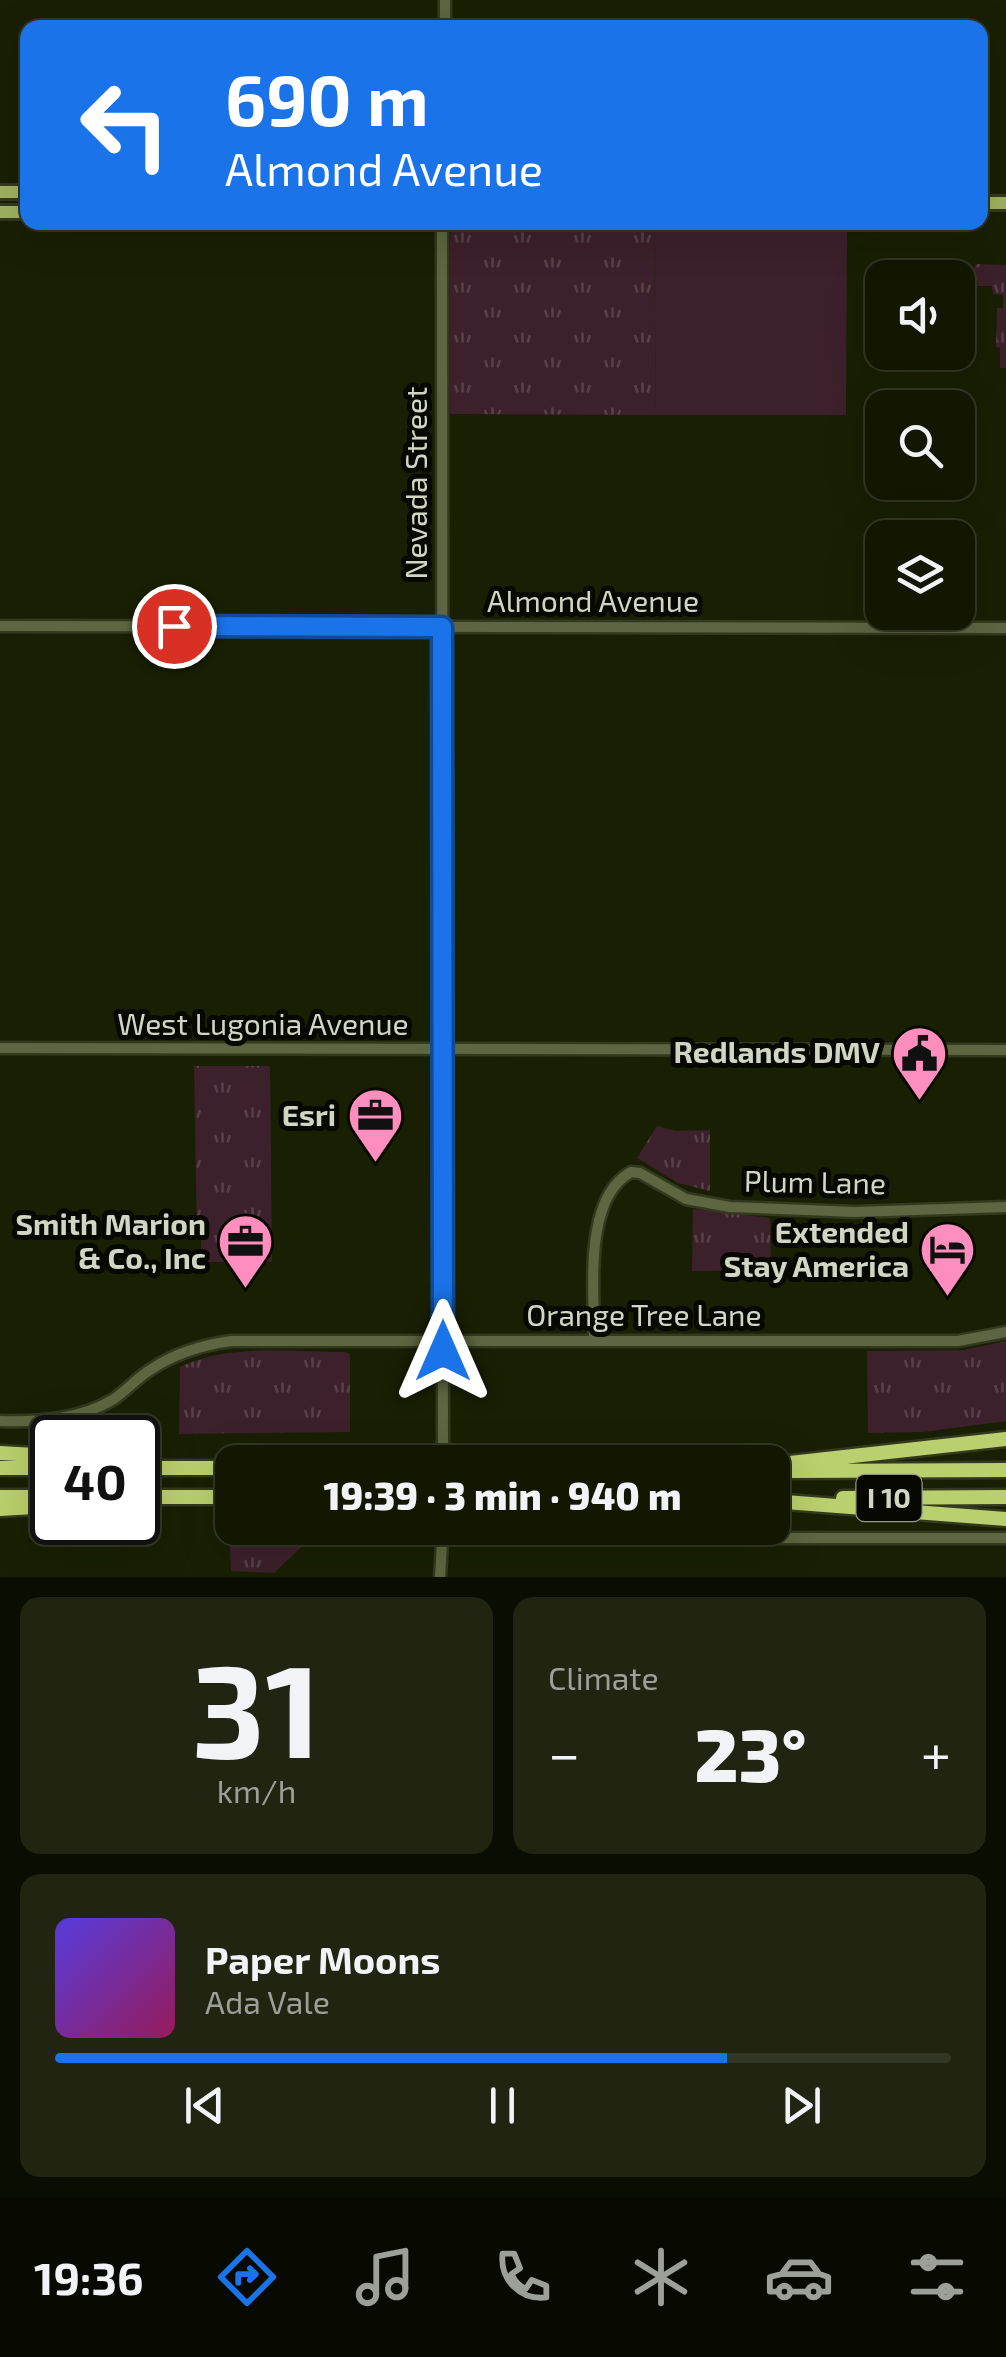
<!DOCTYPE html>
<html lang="en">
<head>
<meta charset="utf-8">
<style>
  body { margin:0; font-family:"Exo 2",sans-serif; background:#202411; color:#f1f3f6; height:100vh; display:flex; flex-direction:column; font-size:38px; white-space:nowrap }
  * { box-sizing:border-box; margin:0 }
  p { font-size:32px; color:#9d9f99 }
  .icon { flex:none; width:55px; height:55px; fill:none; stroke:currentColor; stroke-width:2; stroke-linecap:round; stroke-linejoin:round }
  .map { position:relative; height:1577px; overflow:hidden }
  .panel { display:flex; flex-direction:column; gap:20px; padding:20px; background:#0a0d01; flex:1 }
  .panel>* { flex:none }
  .top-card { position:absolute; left:20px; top:20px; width:968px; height:210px; border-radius:20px; box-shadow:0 10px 40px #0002,0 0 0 2px #323624; background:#1a73e8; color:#fff; overflow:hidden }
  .tools { position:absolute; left:865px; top:260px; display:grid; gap:20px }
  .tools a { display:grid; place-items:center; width:110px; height:110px; border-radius:20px; background:#131702; box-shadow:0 10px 40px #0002,0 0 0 2px #323624; font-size:50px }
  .speed { position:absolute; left:30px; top:1415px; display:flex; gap:20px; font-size:50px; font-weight:700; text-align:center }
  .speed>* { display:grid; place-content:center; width:130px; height:130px; border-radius:50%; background:#131702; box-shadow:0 10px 40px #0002,0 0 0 2px #323624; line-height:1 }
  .speed .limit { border:5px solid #111; border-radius:15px; background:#fff; color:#111 }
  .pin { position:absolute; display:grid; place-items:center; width:85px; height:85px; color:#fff; margin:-42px; border:5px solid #fff; border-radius:50%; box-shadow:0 2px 10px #0007 }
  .me { position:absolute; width:110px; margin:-55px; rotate:0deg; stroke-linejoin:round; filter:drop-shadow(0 0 8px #0008) }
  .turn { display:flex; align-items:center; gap:35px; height:210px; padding:0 40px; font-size:45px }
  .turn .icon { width:130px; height:130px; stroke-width:2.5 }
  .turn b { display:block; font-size:70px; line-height:85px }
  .big { font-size:75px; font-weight:800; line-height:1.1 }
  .panel .widget { flex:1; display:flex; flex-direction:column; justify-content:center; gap:15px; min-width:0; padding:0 35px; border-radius:20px; background:#202411 }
  .panel .dial { align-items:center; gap:0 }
  .dial b { font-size:130px; line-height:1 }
  .song { display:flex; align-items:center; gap:30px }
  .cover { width:120px; height:120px; border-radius:15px; background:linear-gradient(135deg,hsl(250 70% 55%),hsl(330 70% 35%)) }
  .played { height:10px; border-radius:5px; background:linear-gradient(90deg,#1a73e8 75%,#323624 75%) }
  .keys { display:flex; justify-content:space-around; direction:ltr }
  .heat { display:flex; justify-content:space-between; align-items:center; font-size:55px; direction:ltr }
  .panel .tiles { flex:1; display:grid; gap:20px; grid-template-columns:1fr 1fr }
  .widget:last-child { grid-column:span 2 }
  .trip { position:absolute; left:215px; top:1445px; width:575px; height:100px; border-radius:20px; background:#131702; box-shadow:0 10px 40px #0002,0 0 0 2px #323624; font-weight:800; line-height:100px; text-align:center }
  .tabs { display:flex; height:160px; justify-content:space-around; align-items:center; background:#080901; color:#9d9f99 }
  .tabs .icon { width:70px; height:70px }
  .tabs .on { color:#1a73e8 }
  .tabs b { font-size:45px; color:#f1f3f6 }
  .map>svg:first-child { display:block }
  .grass { fill:url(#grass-tufts) }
  .garden { fill:#3c202b }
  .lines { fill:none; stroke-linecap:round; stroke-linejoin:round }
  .minor-casing { stroke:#33391e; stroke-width:15 }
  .major-casing { stroke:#33391e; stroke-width:18 }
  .highway-casing { stroke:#33391e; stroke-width:19 }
  .minor { stroke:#5d6641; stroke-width:10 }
  .major { stroke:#9fb161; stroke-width:12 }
  .highway { stroke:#bacf6d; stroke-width:14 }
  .route-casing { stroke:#114b97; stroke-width:25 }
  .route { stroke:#1a73e8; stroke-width:18 }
  .labels { text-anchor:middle; stroke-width:10; stroke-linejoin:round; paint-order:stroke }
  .shield { fill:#060801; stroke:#94988a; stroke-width:2.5 }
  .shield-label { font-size:28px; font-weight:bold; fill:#d1d6c4 }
  .street-label { font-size:30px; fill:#d1d6c4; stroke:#060801 }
  .poi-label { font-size:30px; font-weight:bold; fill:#d1d6c4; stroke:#060801; text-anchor:end }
</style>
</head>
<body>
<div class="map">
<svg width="1006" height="1577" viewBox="0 0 1006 1577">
  <defs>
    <pattern id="grass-tufts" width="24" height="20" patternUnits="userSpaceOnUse" patternTransform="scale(2.5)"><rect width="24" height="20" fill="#3c202b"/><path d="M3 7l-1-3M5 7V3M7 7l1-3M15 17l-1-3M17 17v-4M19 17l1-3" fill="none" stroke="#574048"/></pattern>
  </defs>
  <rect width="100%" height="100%" fill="#191f03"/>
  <path class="grass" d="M 456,223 L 654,223 L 656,415 L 450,414 L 450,235 Z
    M 976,264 L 1006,265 L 1006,368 L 1000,368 L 1000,348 L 996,347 L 997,308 L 1003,308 L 1003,295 L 993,294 L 992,286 L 971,286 L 971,274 Z
    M 194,1066 L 270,1066 L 272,1262 L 201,1262 L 201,1239 L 197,1238 Z
    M 657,1126 L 676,1131 L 710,1130 L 710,1191 L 678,1183 L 637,1158 Z
    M 693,1209 L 770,1218 L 771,1270 L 692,1271 Z
    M 1006,1341 L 1006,1421 L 923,1432 L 868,1433 L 867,1351 L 964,1350 Z
    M 344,1352 L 350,1354 L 350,1432 L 179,1434 L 180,1367 C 228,1343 291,1352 344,1352 Z
    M 229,1526 L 314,1535 L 274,1573 L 231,1571 Z"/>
  <path class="garden" d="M 654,223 L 847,223 L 846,415 L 656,415 Z"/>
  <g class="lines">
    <defs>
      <path id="minor" d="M 445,28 L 445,0
        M 442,222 L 443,1462
        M 0,626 L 1006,628
        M 0,1048 L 1006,1050
        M 594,1341 C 595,1294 582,1199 631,1172 L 640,1173 L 686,1199 L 730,1207 L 855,1212 L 1006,1207
        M 0,1421 C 38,1422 80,1420 114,1399 C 127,1390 137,1378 150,1370 C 175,1353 202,1345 231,1341 L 958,1341 L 1006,1332
        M 443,1538 L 1006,1538
        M 440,1577 L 443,1528"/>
      <path id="major" d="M 0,192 L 28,192
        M 980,203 L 1006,203
        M 0,212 L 28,212"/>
      <path id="highway" d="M 0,1453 L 52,1456
        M 772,1465 L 1006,1439
        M 0,1468 L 52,1468
        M 138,1468 L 232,1468
        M 792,1471 L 1006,1470
        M 0,1497 L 52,1497
        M 138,1497 L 232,1497
        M 843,1498 L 1006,1497
        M 772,1501 L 1006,1519
        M 0,1509 L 52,1506"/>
    </defs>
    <use href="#minor" class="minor-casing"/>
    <use href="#major" class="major-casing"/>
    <use href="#highway" class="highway-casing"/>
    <use href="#minor" class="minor"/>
    <use href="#major" class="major"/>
    <use href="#highway" class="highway"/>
  </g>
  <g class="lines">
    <defs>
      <path id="route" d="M 174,626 L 442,627 L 443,1351"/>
    </defs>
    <use href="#route" class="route-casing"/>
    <use href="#route" class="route"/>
  </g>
  <defs>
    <symbol id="civic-pin" viewBox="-11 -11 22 30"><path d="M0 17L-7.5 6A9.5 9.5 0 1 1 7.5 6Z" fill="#fe8ebd" stroke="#060801"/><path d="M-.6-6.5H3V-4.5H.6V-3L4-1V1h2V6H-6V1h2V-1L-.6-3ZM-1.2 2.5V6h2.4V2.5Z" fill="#111"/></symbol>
    <symbol id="office-pin" viewBox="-11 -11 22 30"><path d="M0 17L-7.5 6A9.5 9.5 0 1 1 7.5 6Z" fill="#fe8ebd" stroke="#060801"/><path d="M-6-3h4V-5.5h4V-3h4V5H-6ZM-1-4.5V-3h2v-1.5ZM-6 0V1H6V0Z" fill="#111"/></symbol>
    <symbol id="hotel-pin" viewBox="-11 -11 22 30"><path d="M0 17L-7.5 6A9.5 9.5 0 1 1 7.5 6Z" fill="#fe8ebd" stroke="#060801"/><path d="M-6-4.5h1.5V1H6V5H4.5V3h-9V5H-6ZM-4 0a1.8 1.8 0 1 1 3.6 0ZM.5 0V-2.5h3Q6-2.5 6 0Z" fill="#111"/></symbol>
  </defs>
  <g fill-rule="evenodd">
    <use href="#civic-pin" x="888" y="1022" width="63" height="86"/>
    <use href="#office-pin" x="344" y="1084" width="63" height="86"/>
    <use href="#office-pin" x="214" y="1210" width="63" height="86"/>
    <use href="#hotel-pin" x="916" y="1218" width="63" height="86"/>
  </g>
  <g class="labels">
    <rect class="shield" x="856.5" y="1475" width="65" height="46" rx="8"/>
    <g class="shield-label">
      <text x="889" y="1508">I 10</text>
    </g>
    <g class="street-label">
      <text transform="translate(417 483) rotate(-90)" y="10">Nevada Street</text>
      <text x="593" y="612">Almond Avenue</text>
      <text x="263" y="1035">West Lugonia Avenue</text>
      <text transform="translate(815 1183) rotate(1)" y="10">Plum Lane</text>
      <text x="644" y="1326">Orange Tree Lane</text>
    </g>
    <g class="poi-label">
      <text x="880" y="1063">Redlands DMV</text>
      <text x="336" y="1126">Esri</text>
      <text x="206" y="1235">Smith Marion<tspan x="206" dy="34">&amp; Co., Inc</tspan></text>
      <text x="909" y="1243">Extended<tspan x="909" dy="34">Stay America</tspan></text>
    </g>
  </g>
</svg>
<div class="tools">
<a><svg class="icon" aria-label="sound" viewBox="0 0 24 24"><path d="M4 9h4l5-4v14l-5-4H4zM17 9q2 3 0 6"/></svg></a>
<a><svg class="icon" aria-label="search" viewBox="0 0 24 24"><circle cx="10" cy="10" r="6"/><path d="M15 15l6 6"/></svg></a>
<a><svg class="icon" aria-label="layers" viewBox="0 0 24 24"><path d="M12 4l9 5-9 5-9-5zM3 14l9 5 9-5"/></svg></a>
</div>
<div class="speed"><div class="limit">40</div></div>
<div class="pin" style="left:174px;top:626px;background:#d93025"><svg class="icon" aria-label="arrive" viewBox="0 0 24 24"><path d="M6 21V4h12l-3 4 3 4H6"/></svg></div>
<svg class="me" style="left:443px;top:1351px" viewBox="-20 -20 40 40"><path d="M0-17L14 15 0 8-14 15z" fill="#1a73e8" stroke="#fff" stroke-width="4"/></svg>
<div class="trip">19:39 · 3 min · 940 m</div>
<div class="top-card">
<div class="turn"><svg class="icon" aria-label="left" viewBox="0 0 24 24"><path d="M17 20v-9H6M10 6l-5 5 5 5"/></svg><div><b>690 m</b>Almond Avenue</div></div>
</div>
</div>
<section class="panel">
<div class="tiles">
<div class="widget dial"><b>31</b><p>km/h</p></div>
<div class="widget"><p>Climate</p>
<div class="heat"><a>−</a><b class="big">23°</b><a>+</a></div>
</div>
<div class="widget">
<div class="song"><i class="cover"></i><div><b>Paper Moons</b><p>Ada Vale</p></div></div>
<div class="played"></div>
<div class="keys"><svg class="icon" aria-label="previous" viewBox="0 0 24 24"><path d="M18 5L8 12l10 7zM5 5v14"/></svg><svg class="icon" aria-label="pause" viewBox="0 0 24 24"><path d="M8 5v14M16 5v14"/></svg><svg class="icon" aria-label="next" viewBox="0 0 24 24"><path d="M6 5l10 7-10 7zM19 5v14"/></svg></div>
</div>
</div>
</section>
<nav class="tabs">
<b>19:36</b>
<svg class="icon on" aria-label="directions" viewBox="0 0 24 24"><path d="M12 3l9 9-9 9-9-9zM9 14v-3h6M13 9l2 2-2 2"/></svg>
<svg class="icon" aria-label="music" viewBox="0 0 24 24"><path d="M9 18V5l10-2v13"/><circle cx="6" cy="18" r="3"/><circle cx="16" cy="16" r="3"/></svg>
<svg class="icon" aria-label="phone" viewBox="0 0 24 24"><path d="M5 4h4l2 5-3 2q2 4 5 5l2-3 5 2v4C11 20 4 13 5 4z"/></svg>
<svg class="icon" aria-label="climate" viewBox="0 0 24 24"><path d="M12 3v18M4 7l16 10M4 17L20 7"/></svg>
<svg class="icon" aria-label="car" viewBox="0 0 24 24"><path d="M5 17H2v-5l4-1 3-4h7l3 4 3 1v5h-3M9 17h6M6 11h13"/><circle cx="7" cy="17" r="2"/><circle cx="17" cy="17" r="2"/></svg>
<svg class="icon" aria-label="filters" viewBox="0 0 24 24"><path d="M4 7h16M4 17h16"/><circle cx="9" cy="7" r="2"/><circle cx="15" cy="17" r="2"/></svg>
</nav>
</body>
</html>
